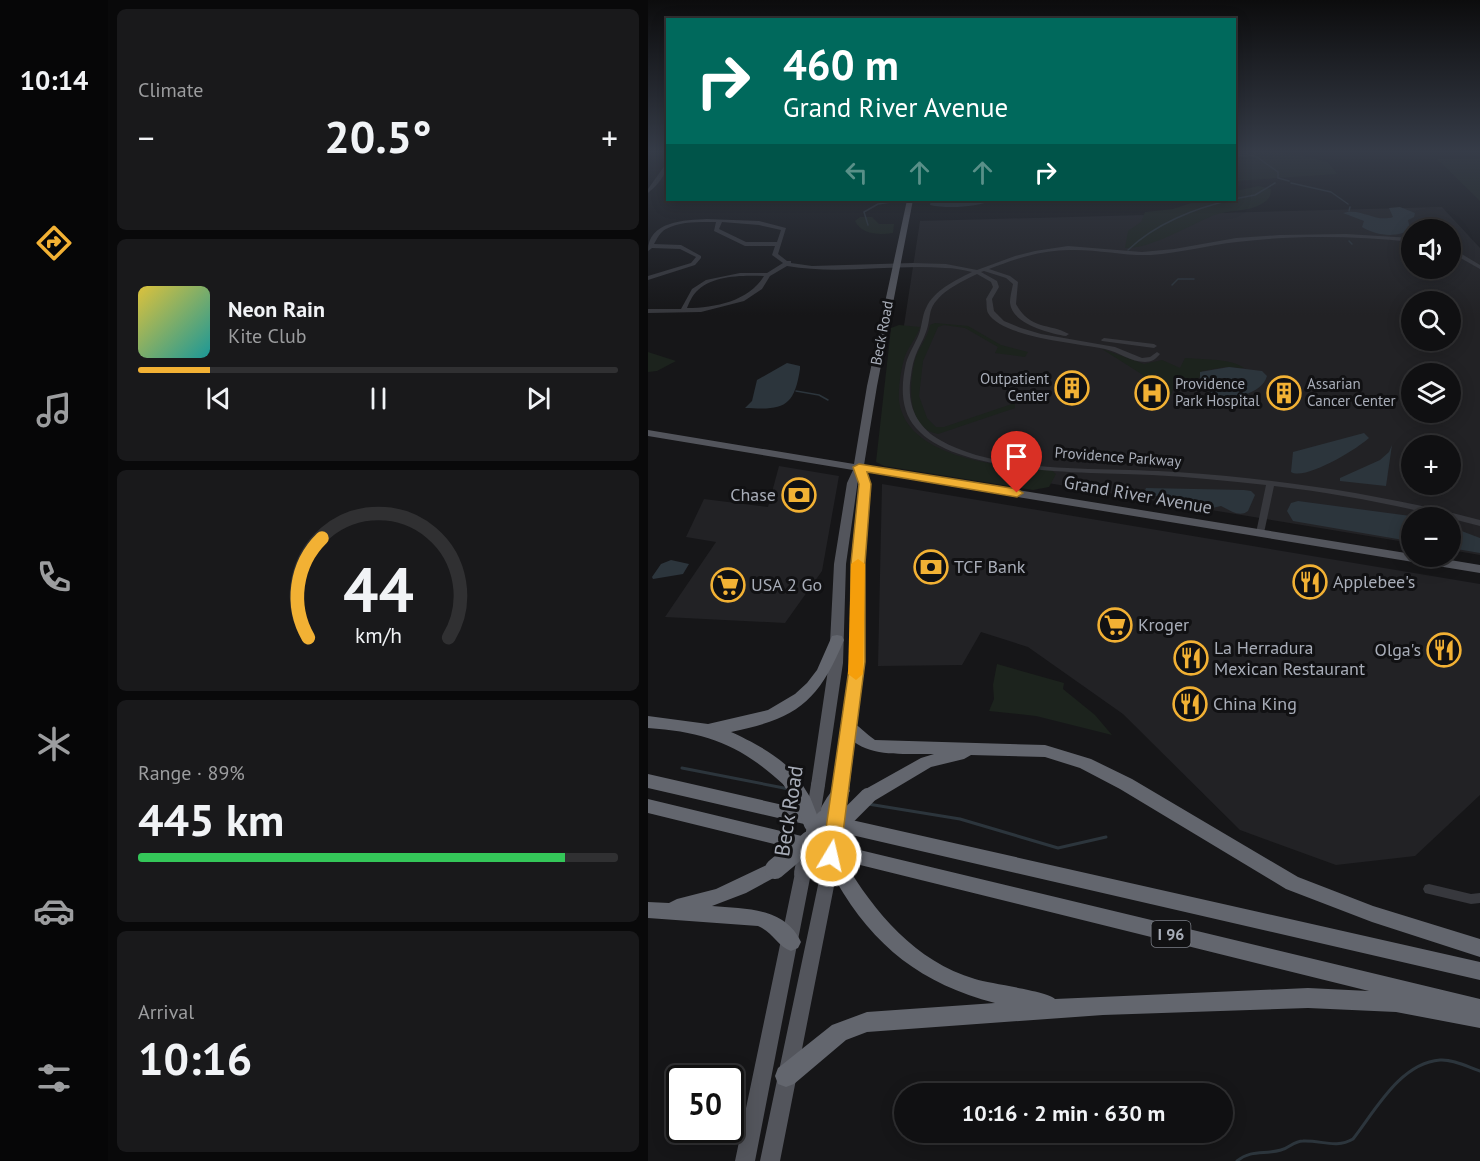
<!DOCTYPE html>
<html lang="en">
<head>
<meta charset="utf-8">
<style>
  body { margin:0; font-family:"PT Sans",sans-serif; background:#19191b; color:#f1f3f6; height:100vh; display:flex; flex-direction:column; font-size:22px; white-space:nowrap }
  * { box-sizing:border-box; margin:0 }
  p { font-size:20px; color:#9c9d9f }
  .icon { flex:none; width:33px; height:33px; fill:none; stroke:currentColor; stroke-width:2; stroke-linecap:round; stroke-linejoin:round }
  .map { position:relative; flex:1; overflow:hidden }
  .sheet { display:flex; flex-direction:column; gap:9px; padding:9px; background:#09090a; width:540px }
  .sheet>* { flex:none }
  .guide { position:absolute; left:18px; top:18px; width:570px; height:183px; border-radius:0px; box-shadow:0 3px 15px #0003,0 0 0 2px #303032; background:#00695c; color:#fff; overflow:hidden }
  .fabs { position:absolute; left:753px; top:219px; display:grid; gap:12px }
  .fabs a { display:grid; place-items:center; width:60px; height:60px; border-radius:50%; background:#101012; box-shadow:0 3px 15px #0003,0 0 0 2px #303032; font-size:30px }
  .speed { position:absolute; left:18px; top:1065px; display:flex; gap:12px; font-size:30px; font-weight:700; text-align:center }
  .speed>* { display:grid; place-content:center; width:78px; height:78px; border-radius:50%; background:#101012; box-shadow:0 3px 15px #0003,0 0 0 2px #303032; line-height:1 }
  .speed .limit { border:3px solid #111; border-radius:9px; background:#fff; color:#111 }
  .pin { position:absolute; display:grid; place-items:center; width:51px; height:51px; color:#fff; margin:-62px -26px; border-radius:50% 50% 50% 0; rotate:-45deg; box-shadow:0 0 6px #0007 }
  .pin .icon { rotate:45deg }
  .me { position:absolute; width:66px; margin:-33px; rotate:9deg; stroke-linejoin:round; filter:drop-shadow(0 0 4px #0008) }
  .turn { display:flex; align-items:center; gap:21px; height:126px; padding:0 18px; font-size:27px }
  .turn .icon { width:78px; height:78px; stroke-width:2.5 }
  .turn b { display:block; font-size:42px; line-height:51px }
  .lanes { display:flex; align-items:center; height:57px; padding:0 18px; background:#0003; justify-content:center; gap:30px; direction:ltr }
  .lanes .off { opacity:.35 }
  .big { font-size:45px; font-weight:600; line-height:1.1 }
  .sheet .tile { flex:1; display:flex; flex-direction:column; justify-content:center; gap:9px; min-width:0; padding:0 21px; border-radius:9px; background:#19191b }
  .sheet .dial { align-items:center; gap:0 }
  .dial svg { height:156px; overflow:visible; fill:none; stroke:#303032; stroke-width:7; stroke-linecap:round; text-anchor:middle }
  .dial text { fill:#f1f3f6; stroke:none }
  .song { display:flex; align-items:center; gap:18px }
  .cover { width:72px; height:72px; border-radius:9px; background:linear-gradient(135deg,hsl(50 70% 55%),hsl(180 70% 35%)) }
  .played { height:6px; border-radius:3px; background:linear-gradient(90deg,#f2b134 15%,#303032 15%) }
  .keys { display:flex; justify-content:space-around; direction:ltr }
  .heat { display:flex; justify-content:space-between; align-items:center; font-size:33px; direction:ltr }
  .charge { height:9px; border-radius:4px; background:linear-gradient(90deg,#34c759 89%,#303032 0) }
  .trip { position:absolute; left:246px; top:1083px; width:339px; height:60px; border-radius:30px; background:#101012; box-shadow:0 3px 15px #0003,0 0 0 2px #303032; font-weight:600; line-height:60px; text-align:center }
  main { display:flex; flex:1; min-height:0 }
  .dock { display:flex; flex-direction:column; width:108px; justify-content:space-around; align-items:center; background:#060607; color:#9c9d9f }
  .dock .icon { width:42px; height:42px }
  .dock .current { color:#f2b134 }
  .dock b { font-size:27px; color:#f1f3f6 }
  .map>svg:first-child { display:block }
  .built { fill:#222225; fill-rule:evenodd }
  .green { fill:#1c231d }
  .water { fill:#2c353c }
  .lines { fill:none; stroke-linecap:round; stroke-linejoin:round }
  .stream-far1 { stroke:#2c353c; stroke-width:1.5 }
  .stream { stroke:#2c353c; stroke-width:3 }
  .minor { fill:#37383d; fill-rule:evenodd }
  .major { fill:#53555c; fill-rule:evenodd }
  .highway { fill:#63666e; fill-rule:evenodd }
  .major-bridge-far1 { stroke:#53555c; stroke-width:14 }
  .major-bridge { stroke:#53555c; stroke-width:18 }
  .highway-bridge-far1 { stroke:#63666e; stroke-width:16 }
  .highway-bridge { stroke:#63666e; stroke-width:20 }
  .route { fill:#f2b134; stroke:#9d7322; stroke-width:1.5 }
  .slow { fill:#f59e0b }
  .labels { text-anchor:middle; stroke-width:6; stroke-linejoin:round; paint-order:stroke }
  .far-street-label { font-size:15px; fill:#a8adb8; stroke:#111113 }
  .far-poi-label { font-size:15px; fill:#a8adb8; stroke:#111113; text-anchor:start }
  .shield { fill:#111113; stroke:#7b7e86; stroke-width:1.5 }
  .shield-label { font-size:16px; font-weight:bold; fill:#a8adb8 }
  .poi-label { font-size:18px; fill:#a8adb8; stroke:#111113; text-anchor:start }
  .street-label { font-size:18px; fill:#a8adb8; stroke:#111113 }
  .near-street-label { font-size:21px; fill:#a8adb8; stroke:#111113 }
</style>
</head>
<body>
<main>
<nav class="dock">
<b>10:14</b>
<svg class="icon current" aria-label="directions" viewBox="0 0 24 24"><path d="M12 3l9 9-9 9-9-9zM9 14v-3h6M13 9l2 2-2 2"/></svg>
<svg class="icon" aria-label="music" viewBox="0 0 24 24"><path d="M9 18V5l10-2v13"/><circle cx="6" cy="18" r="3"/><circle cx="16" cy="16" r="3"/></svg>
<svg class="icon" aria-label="phone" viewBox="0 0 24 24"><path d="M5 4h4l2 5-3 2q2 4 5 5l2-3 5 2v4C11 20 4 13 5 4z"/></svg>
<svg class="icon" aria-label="climate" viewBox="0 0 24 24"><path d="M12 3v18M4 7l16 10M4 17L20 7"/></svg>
<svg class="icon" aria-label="car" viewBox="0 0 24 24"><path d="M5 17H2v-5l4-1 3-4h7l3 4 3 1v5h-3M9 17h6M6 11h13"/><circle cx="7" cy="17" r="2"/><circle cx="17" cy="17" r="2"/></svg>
<svg class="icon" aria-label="filters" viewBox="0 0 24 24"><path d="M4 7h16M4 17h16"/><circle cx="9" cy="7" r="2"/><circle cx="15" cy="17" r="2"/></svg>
</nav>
<section class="sheet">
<div class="tile"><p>Climate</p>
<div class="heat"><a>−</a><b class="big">20.5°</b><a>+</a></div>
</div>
<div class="tile">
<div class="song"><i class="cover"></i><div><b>Neon Rain</b><p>Kite Club</p></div></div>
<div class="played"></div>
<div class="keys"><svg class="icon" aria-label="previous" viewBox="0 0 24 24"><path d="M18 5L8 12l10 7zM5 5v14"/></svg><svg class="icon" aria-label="pause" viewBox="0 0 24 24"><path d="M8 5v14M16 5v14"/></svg><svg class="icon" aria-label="next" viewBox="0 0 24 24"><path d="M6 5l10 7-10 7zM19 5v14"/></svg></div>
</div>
<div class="tile dial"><svg viewBox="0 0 100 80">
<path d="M14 69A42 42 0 1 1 86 69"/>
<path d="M14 69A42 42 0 0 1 21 18" stroke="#f2b134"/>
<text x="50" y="56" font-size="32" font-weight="700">44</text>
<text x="50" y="72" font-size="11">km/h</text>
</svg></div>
<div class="tile"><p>Range · 89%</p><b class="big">445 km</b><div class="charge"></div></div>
<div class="tile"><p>Arrival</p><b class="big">10:16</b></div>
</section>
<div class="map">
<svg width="832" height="1161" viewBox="0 0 832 1161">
  <rect width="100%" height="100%" fill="#161618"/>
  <path class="built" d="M 794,207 L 832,248 L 832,555 L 803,550 L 802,518 L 764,518 L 763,543 L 236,456 L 272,221 ZM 764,230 L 802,230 L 802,268 L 764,268 ZM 764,302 L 802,302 L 802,340 L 764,340 ZM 764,374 L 802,374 L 802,412 L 764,412 ZM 764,446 L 802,446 L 802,484 L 764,484 Z
    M 131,466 L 191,476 L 174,571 L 137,623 L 17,617 L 68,542 L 38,537 L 56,499 L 120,507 Z
    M 234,484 L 832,584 L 832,795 L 767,856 L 688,865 L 592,830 L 475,714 L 380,647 L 333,632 L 314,665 L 230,666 Z"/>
  <path class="green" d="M 587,152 L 624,152 L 659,157 L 680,162 L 689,174 L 587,181 Z
    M 832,158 L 832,201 L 789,159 Z
    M 611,186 L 623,189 C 623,194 622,198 618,201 C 603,213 581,209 564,216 C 540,226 502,249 477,248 L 480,231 L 493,222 L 497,212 L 525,209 L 552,200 L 586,200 L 587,191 Z
    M 212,217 L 224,217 L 231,224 L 246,224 L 245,233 C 231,235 214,235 207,221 Z
    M 287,323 L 320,326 L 353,345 L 380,352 L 377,357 L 347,353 L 350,347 L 317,328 L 296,325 L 290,327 L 275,361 L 271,396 L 279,418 L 288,427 L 296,427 L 364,404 L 362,402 L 367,403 L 367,408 L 290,434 C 258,428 261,384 267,360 C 270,348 280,338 282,325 Z
    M 251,325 L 272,327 C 269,337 261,346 257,356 C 253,368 250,388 251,401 C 259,460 358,467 403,470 L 408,474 L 401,487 L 385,490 L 236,466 L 228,462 L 243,328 Z
    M 454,349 L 496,364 L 514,360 L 532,368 L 537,358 C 558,360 582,358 596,368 L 577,367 L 554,371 L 551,378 L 541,381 L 541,388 L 527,385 L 523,395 L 518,395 L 518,392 L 508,390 L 513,378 L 508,373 L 502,385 L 494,384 L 495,375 Z
    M 0,352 L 28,361 L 9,371 L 0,372 Z
    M 349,664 L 416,683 L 415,689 L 447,715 L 464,735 L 388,716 L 341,711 L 346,699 L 345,685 Z"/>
  <path class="water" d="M 283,200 L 346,200 C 329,207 300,209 282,205 Z
    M 752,207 L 767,213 L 766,217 L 760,220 L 762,229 C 749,239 727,235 714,227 L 716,221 L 695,213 C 713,207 727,223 745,217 L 741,208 Z
    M 139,363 L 152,366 L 152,369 C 146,408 135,410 97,408 L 104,401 L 109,380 Z
    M 581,367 L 614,371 L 619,376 C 616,386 608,390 599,394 C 577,402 568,400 552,382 L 552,372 Z
    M 716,433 L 721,438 C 709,449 657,481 643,472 L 645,452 Z
    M 744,445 L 738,486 L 692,481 L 692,478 L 732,460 L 741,452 Z
    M 498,488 L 596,490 L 603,491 L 607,495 L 600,511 C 591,518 582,510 573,506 L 560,509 L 496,493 Z
    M 650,501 L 770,517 L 764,518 L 763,541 L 761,541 L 645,521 L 639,511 L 643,503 Z
    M 803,527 L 832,538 L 832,553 L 803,548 Z
    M 23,560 L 41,564 L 35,574 L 5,579 L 4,577 L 13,564 Z"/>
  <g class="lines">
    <path class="stream-far1" d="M 590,152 L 609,157 L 630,172 L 630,178
      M 586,155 L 598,156
      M 630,178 L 641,181
      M 643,183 L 683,192 L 700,204
      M 586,199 L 607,195 L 627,183
      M 701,211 L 702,207
      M 220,225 L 216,212 L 230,204 L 256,200
      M 701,241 L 704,244
      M 480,250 C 507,224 547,208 583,200
      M 524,285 L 530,279 L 546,279
      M 148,391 L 171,395 L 180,400"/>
    <path class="stream" d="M 34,768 L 141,789
      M 220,804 L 312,819 L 410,848 L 458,837
      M 589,1161 C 604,1149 616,1155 633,1150 C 641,1148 646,1141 655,1141 C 673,1140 688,1149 705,1139 C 727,1111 752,1063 792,1060 C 805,1059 820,1067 832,1071"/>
    <path class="minor" d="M 20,161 C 20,173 9,186 0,193 L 0,189 Z
      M 59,219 L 111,221 L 138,228 L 130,254 L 139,261 L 143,261 L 143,263 L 164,266 L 265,263 L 298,264 L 329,270 L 367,256 L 387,251 L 420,246 L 494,252 L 526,249 L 588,238 L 632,235 L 698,234 L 764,238 L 764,242 C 706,236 647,235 589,242 C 561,245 532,253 503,255 C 476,256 449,249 421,250 C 394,250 366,259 341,269 L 362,276 L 370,282 L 368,304 C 382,330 401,323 421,334 L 418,336 C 401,333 364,324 362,303 C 362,297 364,289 365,284 L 358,278 L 336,271 L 333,272 L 349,281 L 351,287 L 344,299 L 346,311 L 356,321 L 373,328 L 393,334 L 467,347 L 494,358 L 502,357 L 509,352 L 512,354 C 508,359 504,362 497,362 C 483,362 471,352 457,349 C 431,343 354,338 340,313 C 338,309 339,303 338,299 L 345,287 L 343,282 L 329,274 C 313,282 290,292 283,310 C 281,317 281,325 278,332 C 275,341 270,348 267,357 C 264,365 263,375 262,383 C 260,408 270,427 292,440 C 352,475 459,467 528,472 C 631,479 733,494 832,520 L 832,526 C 764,508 696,494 626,486 L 616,533 L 612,536 L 608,533 L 618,485 C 580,481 542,477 504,475 C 444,472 310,476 268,428 C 252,410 253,385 258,363 C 261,353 267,344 271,334 C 274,326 274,316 278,308 C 286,290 308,280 324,272 C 315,270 306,268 297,268 C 244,264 191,275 139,266 L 122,276 L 114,289 L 96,301 L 53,312 L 0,313 L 0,309 L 33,309 L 44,289 L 58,280 L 92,273 L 119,273 L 135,263 L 124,255 L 127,246 L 97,246 L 66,231 L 68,222 C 53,222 32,221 18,229 C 12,232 9,239 6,244 L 33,245 L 53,256 L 53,258 L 47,265 L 0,280 L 0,276 L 43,263 L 48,257 L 32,249 L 4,248 L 0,251 C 0,221 37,220 59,219 ZM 74,222 L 111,225 L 133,230 L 129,242 L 98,242 L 71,229 ZM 116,276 C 101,301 67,308 39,308 C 41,303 44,296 48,292 C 63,275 95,275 116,276 Z
      M 802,247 L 832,265 L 832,269 L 802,252 Z
      M 456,338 L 506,344 L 509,346 L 506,348 L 454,341 L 453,340 Z
      M 781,884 L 823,894 L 832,893 L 832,903 L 823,904 L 777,893 L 775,889 L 777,885 Z"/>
    <path class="major" d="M 259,200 L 265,200 L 229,386 L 216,465 L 764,554 L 764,556 L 778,556 L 832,565 L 832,573 L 218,472 L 222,484 L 216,563 L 216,662 L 201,791 L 199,795 L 194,797 L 189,795 L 187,791 L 202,662 L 204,563 L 212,484 L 210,480 L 198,564 L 195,663 L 177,785 L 175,789 L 170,791 L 165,789 L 163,785 L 181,663 L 186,564 L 199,483 L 205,470 L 0,436 L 0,430 L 206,464 L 219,386 Z
      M 181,864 L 187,866 L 189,871 L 132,1161 L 112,1161 L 173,871 L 175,866 Z
      M 155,866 L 161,868 L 163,873 L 107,1161 L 87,1161 L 147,873 L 149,868 Z"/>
    <path class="highway" d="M 189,635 L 194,636 L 196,640 C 170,702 150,718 83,732 C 103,741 139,759 150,780 L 148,785 L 142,787 L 136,785 C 93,745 58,732 0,728 L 0,716 L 60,724 L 120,710 L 147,694 L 159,683 L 169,670 L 184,636 Z
      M 201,721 C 210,724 218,734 227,740 L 397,745 L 443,759 L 484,779 L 650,877 L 725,906 L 832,939 L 832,957 L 724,922 L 638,889 L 472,789 L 432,768 L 397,757 L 323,755 L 316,759 L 283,767 L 226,801 L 220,803 L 214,801 L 212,796 L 214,791 L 273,758 L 286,754 C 253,753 212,760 193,727 L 195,723 Z
      M 0,774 L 170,813 C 177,802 185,781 200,786 L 202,791 L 186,816 L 832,962 L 832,980 L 0,788 Z
      M 0,799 L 832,999 L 832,1028 L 748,1012 L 660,1008 L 455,1015 L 219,1032 L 198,1040 L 146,1084 L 138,1087 L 130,1084 L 127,1076 L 130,1068 L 184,1025 L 219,1012 L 347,1003 C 274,984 226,947 188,881 L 186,885 L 180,887 L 174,885 L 163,853 L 0,813 ZM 196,861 L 721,991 L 660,988 L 407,999 C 400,991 343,984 327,979 C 267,961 227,913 196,861 Z
      M 127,861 L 133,864 L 136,869 L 133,874 L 98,893 L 64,906 C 97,909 137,907 153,942 L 150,948 L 143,951 C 129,946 125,932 110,926 L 0,918 L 0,902 L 21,903 L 29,899 L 68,889 Z"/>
    <path class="major-bridge-far1" d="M 164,822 L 170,785
      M 187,832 L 194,791
      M 158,854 L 161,839"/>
    <path class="major-bridge" d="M 155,873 L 159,853"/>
    <path class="highway-bridge-far1" d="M 142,780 L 155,801 L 164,824
      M 176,818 L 183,854
      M 170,827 L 166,832 L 171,850
      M 188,828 L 220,796
      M 144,854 L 161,839"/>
    <path class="highway-bridge" d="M 182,853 L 183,856
      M 127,869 L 146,853"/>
  </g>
  <linearGradient id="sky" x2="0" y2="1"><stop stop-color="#0c0c0d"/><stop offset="0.48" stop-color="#363c48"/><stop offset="1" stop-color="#363c48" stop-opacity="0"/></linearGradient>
  <rect width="832" height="315" fill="url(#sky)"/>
  <path class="route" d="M 211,464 L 369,489 L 375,493 L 369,497 L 219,472 L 223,484 L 217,563 L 217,662 L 192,856 L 190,862 L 183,864 L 177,862 L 174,856 L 202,662 L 203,563 L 211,484 L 205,467 Z"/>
  <path class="slow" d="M 210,559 L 217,564 L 215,674 L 208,680 L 200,674 L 203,564 Z"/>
  <defs>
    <symbol id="building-ring" viewBox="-11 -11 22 22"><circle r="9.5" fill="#111113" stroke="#f2b134" stroke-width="1.5"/><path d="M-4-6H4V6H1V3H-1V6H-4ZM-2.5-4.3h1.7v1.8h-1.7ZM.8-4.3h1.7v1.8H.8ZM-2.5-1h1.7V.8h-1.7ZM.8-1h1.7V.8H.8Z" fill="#f2b134"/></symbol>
    <symbol id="hospital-ring" viewBox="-11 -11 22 22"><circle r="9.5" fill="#111113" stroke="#f2b134" stroke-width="1.5"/><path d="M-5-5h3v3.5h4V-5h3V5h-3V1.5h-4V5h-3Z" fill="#f2b134"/></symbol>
    <symbol id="bank-ring" viewBox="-11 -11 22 22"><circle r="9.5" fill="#111113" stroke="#f2b134" stroke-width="1.5"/><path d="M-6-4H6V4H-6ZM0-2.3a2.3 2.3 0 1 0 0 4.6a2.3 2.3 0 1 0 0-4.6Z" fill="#f2b134"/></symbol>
    <symbol id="restaurant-ring" viewBox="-11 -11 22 22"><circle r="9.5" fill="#111113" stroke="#f2b134" stroke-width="1.5"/><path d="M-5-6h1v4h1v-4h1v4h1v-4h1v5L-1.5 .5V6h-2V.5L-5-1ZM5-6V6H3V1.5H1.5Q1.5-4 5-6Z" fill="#f2b134"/></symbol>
    <symbol id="supermarket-ring" viewBox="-11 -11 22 22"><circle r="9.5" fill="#111113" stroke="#f2b134" stroke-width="1.5"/><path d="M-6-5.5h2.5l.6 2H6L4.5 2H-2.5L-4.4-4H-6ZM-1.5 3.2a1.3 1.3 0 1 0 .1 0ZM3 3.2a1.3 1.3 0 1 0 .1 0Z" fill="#f2b134"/></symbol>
  </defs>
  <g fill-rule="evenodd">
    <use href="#building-ring" x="405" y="369" width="38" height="38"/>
    <use href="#hospital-ring" x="485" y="374" width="38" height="38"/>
    <use href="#building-ring" x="617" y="374" width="38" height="38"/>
    <use href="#bank-ring" x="132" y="476" width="38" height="38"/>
    <use href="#bank-ring" x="264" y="548" width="38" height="38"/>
    <use href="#restaurant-ring" x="643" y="563" width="38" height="38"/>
    <use href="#supermarket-ring" x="61" y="566" width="38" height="38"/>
    <use href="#supermarket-ring" x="448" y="606" width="38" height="38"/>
    <use href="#restaurant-ring" x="777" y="631" width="38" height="38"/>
    <use href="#restaurant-ring" x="524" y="639" width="38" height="38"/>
    <use href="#restaurant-ring" x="523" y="685" width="38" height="38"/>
  </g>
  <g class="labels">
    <g class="far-street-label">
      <text transform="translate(234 333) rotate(-79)" y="5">Beck Road</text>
      <text transform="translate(470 457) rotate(4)" y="5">Providence Parkway</text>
    </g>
    <g class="far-poi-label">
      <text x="401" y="384" text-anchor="end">Outpatient<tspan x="401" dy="17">Center</tspan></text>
      <text x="527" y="389">Providence<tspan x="527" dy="17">Park Hospital</tspan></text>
      <text x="659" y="389">Assarian<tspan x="659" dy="17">Cancer Center</tspan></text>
    </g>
    <rect class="shield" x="503.5" y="921" width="39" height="26" rx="4.5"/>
    <g class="shield-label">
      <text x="523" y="940">I 96</text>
    </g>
    <g class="poi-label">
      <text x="128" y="501" text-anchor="end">Chase</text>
      <text x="306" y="573">TCF Bank</text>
      <text x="685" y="588">Applebee's</text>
      <text x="103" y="591">USA 2 Go</text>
      <text x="490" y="631">Kroger</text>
      <text x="566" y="654">La Herradura<tspan x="566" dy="21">Mexican Restaurant</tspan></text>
      <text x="773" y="656" text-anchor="end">Olga's</text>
      <text x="565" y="710">China King</text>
    </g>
    <g class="street-label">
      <text transform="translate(490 495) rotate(10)" y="6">Grand River Avenue</text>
    </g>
    <g class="near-street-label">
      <text transform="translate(141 811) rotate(-81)" y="7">Beck Road</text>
    </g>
  </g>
</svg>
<div class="fabs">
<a><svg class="icon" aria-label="sound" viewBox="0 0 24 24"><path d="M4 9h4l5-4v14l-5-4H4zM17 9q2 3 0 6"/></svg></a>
<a><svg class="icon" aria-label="search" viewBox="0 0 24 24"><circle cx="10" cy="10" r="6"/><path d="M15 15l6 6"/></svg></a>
<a><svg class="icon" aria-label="layers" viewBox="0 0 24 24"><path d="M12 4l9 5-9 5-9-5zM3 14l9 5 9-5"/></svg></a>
<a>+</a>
<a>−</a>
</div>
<div class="speed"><div class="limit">50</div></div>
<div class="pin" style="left:369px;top:493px;background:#d93025"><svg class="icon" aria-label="arrive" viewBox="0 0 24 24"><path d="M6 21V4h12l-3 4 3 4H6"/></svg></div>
<svg class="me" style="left:183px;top:856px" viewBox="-20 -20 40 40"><circle r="17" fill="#f2b134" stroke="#fff" stroke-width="3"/><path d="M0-11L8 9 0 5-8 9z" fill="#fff"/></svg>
<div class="trip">10:16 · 2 min · 630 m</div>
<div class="guide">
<div class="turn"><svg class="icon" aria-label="right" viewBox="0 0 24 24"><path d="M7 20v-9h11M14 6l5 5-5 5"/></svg><div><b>460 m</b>Grand River Avenue</div></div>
<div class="lanes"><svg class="icon off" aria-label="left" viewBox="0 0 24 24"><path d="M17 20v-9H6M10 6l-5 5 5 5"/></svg><svg class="icon off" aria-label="ahead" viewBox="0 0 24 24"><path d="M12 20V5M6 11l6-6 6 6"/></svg><svg class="icon off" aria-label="ahead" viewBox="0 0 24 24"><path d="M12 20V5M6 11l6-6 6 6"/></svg><svg class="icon" aria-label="right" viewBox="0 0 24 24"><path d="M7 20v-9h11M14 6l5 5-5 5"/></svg></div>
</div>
</div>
</main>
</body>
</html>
